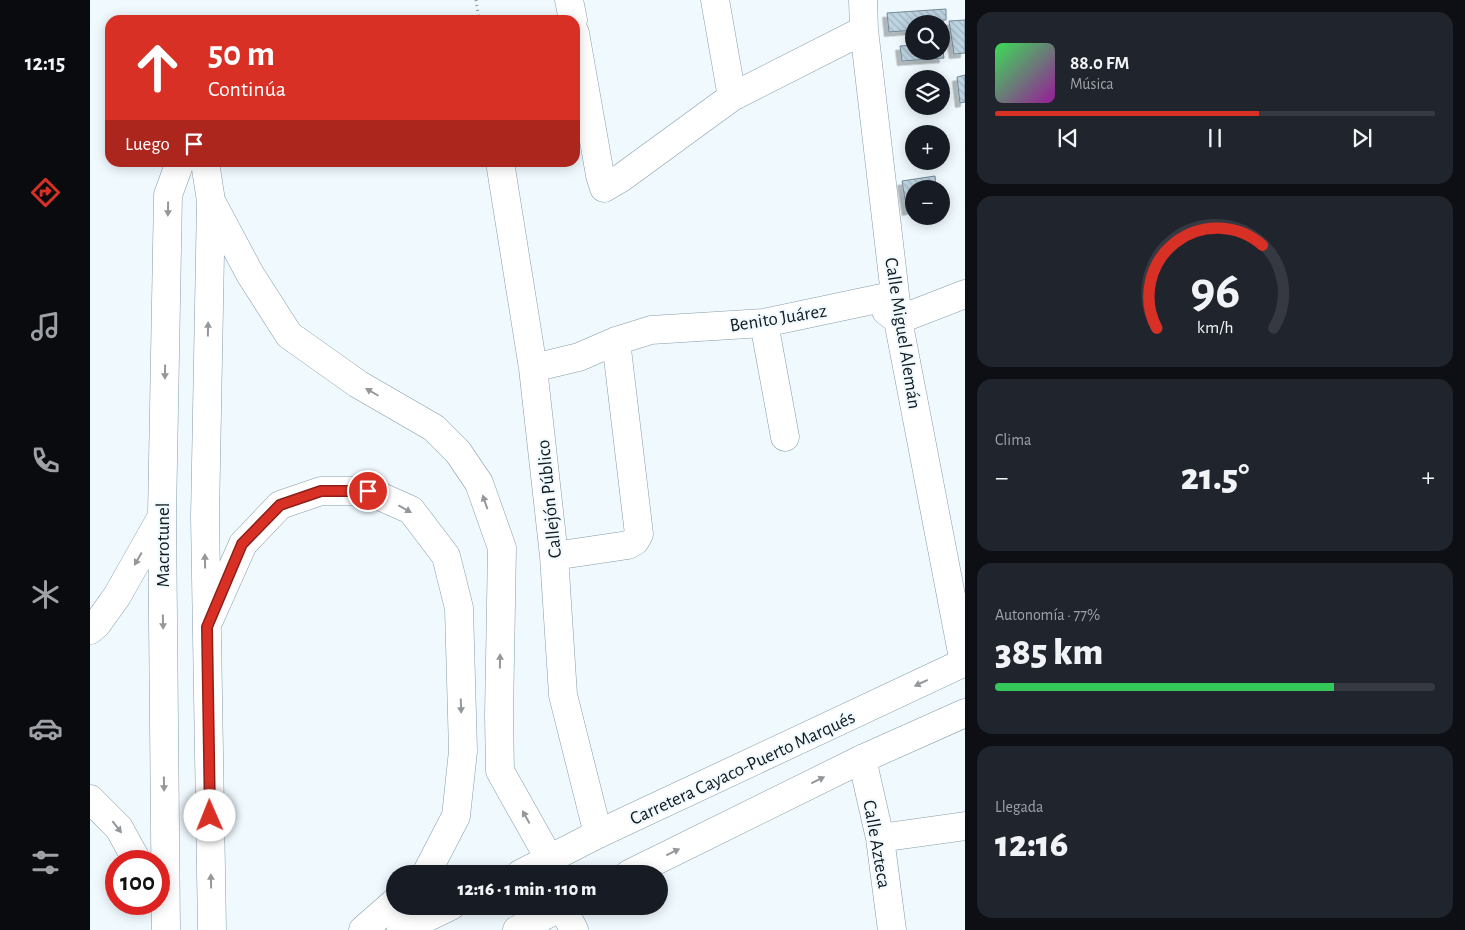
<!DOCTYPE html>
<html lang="es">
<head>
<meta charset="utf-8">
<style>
  body { margin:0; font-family:"Alegreya Sans",sans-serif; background:#20242c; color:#f1f3f6; height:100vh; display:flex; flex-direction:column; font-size:19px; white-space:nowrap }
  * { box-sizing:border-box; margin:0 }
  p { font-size:16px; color:#9ea1a6 }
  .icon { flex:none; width:28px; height:28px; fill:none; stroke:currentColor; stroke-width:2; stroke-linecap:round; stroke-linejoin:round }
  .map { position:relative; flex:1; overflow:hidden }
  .panel { display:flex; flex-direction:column; gap:12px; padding:12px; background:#0d0f14; width:500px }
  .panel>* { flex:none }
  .top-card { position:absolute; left:15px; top:15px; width:475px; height:152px; border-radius:15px; box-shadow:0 2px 12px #0003; background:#d93025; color:#fff; overflow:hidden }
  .fabs { position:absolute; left:815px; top:15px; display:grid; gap:10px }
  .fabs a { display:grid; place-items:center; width:45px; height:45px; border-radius:50%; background:#171b24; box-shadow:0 2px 12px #0003; font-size:25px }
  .speed { position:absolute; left:15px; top:850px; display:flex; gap:10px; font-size:25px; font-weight:700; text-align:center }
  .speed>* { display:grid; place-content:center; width:65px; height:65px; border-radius:50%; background:#171b24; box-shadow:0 2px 12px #0003; line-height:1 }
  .speed .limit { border:8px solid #d22; background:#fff; color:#111 }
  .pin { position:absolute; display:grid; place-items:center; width:42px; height:42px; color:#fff; margin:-21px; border:2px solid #fff; border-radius:50%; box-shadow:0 1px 5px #0007 }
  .me { position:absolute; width:55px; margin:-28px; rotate:359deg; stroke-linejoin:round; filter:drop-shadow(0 0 4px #0008) }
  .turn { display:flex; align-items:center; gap:18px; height:105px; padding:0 20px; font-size:22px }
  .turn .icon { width:65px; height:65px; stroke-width:2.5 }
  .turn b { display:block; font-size:35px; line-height:42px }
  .then { display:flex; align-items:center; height:48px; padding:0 20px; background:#0003; gap:10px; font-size:19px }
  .big { font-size:38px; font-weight:800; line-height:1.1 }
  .panel .tile { flex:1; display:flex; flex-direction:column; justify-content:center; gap:8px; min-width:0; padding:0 18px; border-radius:15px; background:#20242c }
  .panel .dial { align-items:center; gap:0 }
  .dial svg { height:130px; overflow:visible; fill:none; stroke:#363941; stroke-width:7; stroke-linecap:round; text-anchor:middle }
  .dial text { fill:#f1f3f6; stroke:none }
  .song { display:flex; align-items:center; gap:15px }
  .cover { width:60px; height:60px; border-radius:8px; background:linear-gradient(135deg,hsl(130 70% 55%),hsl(300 70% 35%)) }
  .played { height:5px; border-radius:2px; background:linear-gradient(90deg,#d93025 60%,#363941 60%) }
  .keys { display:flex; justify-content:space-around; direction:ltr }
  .heat { display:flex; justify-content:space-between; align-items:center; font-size:28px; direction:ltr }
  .charge { height:8px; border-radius:4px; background:linear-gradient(90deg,#34c759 77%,#363941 0) }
  .trip { position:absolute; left:296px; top:865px; width:282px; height:50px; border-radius:25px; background:#171b24; box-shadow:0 2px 12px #0003; font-weight:800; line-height:50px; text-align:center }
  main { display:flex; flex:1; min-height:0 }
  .menu { display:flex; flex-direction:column; width:90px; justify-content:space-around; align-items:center; background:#090b0e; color:#9ea1a6 }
  .menu .icon { width:35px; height:35px }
  .menu .selected { color:#d93025 }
  .menu b { font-size:22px; color:#f1f3f6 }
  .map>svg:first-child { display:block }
  .building { fill:url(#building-back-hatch); stroke:#728895; filter:url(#shadow) }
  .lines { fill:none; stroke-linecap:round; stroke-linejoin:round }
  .street-casing { stroke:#869ca8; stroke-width:29 }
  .primary-casing { stroke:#869ca8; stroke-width:29 }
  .highway-casing { stroke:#869ca8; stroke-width:29 }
  .path { stroke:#8b9499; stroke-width:3; stroke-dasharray:1 4; stroke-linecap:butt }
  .street { stroke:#fff; stroke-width:28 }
  .primary { stroke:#fff; stroke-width:28 }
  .highway { stroke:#fff; stroke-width:28 }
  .oneway { fill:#95989b }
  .route-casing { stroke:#8d1f18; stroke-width:12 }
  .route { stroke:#d93025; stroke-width:9 }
  .labels { text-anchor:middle; stroke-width:4; stroke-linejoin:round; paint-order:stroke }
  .street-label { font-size:19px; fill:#131b20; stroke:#eff9fe }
</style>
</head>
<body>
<main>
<nav class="menu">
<b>12:15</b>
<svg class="icon selected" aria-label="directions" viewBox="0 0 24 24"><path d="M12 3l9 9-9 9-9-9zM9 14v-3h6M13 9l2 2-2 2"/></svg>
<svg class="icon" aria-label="music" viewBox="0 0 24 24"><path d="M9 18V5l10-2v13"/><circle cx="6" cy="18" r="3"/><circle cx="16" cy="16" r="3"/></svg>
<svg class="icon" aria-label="phone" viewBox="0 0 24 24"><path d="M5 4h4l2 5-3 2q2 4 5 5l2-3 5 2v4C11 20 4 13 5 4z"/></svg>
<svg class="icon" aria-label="climate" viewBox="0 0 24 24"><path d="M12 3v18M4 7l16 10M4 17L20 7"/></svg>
<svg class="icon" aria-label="car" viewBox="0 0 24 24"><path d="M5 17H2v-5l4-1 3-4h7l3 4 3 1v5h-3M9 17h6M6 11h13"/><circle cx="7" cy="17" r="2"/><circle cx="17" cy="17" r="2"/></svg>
<svg class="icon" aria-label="filters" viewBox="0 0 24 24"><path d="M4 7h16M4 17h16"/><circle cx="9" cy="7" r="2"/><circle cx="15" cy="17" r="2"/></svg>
</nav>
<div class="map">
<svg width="875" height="930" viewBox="0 0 875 930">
  <defs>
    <pattern id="building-back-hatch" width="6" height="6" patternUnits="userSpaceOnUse" patternTransform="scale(1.25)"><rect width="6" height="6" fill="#bdd4e1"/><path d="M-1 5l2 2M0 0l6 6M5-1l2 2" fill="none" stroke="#a2b5c1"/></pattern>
    <filter id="shadow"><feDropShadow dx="-4.5" dy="4.5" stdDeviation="0" flood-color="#0004"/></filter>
  </defs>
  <rect width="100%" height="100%" fill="#eff9fe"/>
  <path class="building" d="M 856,9 L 856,20 L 853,20 L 853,28 L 851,28 L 851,24 L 824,24 L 824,30 L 799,32 L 797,13 Z
    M 875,20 L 875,53 L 864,54 L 859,21 Z
    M 823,31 L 824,31 L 824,51 L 851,51 L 851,40 L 854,58 L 812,61 L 810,46 L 824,45 Z
    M 875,75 L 875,102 L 870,103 L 867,77 Z
    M 845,176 L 846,189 L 824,189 L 824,209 L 817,211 L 812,181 Z"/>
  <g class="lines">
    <defs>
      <path id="street" d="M 479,0 L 483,20
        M 625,0 L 642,97
        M 773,0 L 774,30 L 808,320 L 874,663
        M 485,33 L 510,175 L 514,188 L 531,178 L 642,97 L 774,30
        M 410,162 L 443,368 L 464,556 L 473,695 L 508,834
        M 674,323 L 695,437
        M 443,368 L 489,357 L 526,341 L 561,330 L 674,323 L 792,298 L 796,311 L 808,320 L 875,294
        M 464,556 L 538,545 L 545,541 L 549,534 L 526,341
        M 772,759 L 790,838 L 802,930
        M 790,838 L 875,826
        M 472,907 L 484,930"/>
      <path id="primary" d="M 430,874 L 508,834 L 875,662
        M 539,874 L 772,759 L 875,713
        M 311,930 L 361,906
        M 427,930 L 473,906"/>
      <path id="highway" d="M 115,162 L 121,201 L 115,517 L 122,930
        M 121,201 L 160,274 L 199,335 L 268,384 L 344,428 L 368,452 L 389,483 L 412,548 L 409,715 L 410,771 L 460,860
        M 120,618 L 153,544 L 190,505 L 231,491 L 278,491 L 321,510 L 356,556 L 369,608 L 373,751 L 366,816 L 336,874
        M 0,630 L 7,624 L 27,596 L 71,518
        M 0,799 L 29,828 L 47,861
        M 76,930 L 72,516 L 78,195 L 90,162
        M 273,930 L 305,902
        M 444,930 L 447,920"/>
    </defs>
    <use href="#street" class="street-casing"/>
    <use href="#primary" class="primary-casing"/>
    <use href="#highway" class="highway-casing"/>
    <path class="path" d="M 386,0 L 389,20"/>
    <use href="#street" class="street"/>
    <use href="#primary" class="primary"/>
    <use href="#highway" class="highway"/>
  </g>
  <defs><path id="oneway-solid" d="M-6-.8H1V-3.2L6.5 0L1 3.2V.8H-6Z" transform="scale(1.25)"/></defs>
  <g class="oneway">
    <use href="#oneway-solid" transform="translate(78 209) rotate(91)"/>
    <use href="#oneway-solid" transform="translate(118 329) rotate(-89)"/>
    <use href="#oneway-solid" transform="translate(75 372) rotate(91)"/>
    <use href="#oneway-solid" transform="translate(282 392) rotate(-150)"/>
    <use href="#oneway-solid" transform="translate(395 502) rotate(-109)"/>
    <use href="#oneway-solid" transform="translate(315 509) rotate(29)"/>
    <use href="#oneway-solid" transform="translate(48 559) rotate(120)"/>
    <use href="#oneway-solid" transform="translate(115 561) rotate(-91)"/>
    <use href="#oneway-solid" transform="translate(73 622) rotate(89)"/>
    <use href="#oneway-solid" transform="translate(410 661) rotate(-89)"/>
    <use href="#oneway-solid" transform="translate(831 683) rotate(155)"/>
    <use href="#oneway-solid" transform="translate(371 706) rotate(88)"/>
    <use href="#oneway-solid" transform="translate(728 780) rotate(-26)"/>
    <use href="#oneway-solid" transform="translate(74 784) rotate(89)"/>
    <use href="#oneway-solid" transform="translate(436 817) rotate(-119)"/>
    <use href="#oneway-solid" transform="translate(27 827) rotate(52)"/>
    <use href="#oneway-solid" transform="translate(583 852) rotate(-26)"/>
    <use href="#oneway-solid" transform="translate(121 881) rotate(-91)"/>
  </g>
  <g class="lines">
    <defs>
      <path id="route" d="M 120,816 L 117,627 L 152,544 L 190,505 L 231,491 L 278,491"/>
    </defs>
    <use href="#route" class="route-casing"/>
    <use href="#route" class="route"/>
  </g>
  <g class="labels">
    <g class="street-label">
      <text transform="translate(688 317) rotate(-9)" y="7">Benito Juárez</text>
      <text transform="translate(814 333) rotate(81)" y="7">Calle Miguel Alemán</text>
      <text transform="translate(458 499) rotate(-96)" y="7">Callejón Público</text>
      <text transform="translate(72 545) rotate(-90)" y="7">Macrotunel</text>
      <text transform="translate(652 767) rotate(-25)" y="7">Carretera Cayaco-Puerto Marqués</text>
      <text transform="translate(788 844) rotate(80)" y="7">Calle Azteca</text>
    </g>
  </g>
</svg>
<div class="fabs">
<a><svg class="icon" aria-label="search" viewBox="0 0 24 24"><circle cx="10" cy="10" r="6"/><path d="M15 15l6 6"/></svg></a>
<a><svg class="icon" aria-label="layers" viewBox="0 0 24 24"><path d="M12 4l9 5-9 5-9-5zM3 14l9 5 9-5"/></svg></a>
<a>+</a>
<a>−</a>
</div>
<div class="speed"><div class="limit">100</div></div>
<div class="pin" style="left:278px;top:491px;background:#d93025"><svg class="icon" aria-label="arrive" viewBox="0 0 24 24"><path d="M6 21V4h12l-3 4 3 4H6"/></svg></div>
<svg class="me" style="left:120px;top:816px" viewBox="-20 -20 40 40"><circle r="19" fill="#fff"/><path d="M0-13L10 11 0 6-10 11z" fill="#d93025"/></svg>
<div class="trip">12:16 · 1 min · 110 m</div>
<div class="top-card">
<div class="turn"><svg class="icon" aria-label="ahead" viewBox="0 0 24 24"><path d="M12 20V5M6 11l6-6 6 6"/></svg><div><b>50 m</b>Continúa</div></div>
<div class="then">Luego<svg class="icon" aria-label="arrive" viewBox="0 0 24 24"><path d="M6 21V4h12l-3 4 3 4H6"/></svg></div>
</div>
</div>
<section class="panel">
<div class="tile">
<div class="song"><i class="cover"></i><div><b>88.0 FM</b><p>Música</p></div></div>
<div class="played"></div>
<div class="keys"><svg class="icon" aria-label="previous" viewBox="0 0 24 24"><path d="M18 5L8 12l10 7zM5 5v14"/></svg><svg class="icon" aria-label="pause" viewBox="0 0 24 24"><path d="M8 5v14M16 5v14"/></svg><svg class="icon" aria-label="next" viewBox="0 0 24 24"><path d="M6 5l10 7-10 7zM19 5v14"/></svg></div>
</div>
<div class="tile dial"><svg viewBox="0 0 100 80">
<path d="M14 69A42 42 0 1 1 86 69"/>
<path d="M14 69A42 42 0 0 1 79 18" stroke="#d93025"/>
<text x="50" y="56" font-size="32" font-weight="700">96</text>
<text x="50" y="72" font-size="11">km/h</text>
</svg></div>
<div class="tile"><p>Clima</p>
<div class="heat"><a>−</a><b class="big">21.5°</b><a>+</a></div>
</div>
<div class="tile"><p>Autonomía · 77%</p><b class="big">385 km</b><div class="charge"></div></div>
<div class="tile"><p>Llegada</p><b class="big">12:16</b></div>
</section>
</main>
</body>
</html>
